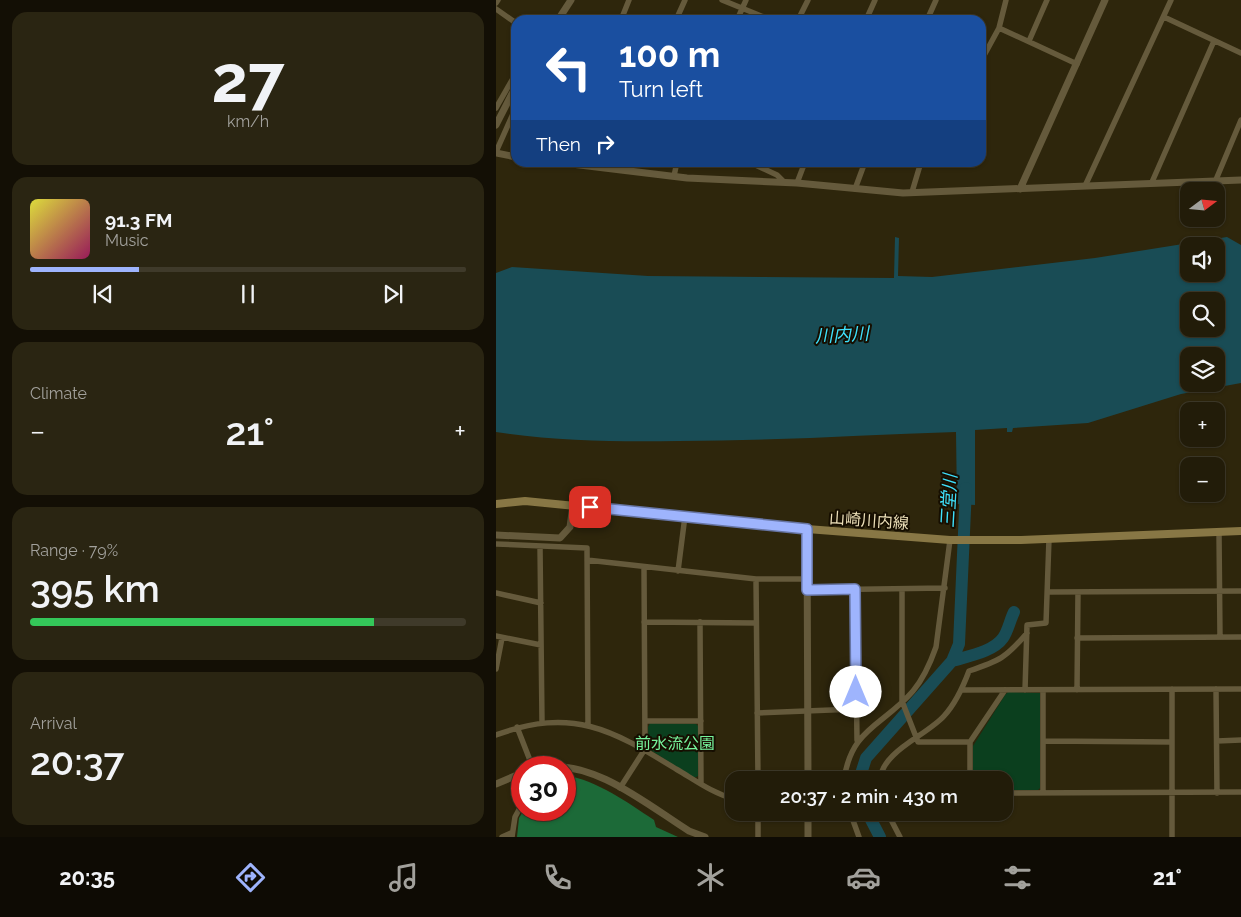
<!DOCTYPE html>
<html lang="en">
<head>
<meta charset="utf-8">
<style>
  body { margin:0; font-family:Raleway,"Noto Sans JP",sans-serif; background:#2a2512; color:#f1f3f6; height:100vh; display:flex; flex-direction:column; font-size:19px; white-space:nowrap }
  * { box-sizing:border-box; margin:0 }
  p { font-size:16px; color:#a2a19c }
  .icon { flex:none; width:28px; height:28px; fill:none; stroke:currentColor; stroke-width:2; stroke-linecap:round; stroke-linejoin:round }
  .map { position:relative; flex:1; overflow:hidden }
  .drawer { display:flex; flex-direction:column; gap:12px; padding:12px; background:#130f05; width:496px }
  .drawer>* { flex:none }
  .hud { position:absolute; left:15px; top:15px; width:475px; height:152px; border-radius:15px; box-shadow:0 1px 4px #0004,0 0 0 1px #3f3a2a; background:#1a4fa0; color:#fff; overflow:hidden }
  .needle { width:32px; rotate:74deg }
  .buttons { position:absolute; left:684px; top:182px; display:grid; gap:10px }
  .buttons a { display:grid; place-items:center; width:45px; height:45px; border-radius:10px; background:#221c09; box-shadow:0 1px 4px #0004,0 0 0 1px #3f3a2a; font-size:25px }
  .speed { position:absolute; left:15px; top:756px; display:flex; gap:10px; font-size:25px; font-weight:700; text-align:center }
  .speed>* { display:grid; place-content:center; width:65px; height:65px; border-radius:50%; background:#221c09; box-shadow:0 1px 4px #0004,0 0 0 1px #3f3a2a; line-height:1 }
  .speed .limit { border:8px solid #d22; background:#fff; color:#111 }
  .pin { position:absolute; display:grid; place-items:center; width:42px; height:42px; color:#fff; margin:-21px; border-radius:10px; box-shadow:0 2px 8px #0006 }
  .me { position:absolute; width:55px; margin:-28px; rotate:0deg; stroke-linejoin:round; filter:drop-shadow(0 0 4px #0008) }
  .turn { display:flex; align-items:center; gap:18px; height:105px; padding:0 25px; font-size:22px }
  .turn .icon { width:65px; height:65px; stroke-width:2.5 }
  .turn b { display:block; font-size:35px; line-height:42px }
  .then { display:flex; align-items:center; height:48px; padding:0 25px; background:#0003; gap:10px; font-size:19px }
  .big { font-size:38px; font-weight:600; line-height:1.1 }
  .drawer .widget { flex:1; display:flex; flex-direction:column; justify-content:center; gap:8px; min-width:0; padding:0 18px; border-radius:15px; background:#2a2512 }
  .drawer .dial { align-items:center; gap:0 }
  .dial b { font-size:65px; line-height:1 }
  .song { display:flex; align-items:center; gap:15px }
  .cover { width:60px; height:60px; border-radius:8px; background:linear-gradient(135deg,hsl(60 70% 55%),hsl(330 70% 35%)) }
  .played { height:5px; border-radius:2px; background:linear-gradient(90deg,#9eb4fd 25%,#3f3a2a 25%) }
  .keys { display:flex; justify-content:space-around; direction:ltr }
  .heat { display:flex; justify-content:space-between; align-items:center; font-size:28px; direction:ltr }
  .charge { height:8px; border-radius:4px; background:linear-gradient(90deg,#34c759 79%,#3f3a2a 0) }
  .trip { position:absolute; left:229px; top:771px; width:288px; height:50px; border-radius:15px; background:#221c09; box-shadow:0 1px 4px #0004,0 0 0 1px #3f3a2a; font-weight:600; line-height:50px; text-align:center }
  .menu { display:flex; height:80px; justify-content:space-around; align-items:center; background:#0e0b04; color:#a2a19c }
  .menu .icon { width:35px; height:35px }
  .menu .on { color:#9eb4fd }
  .menu b { font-size:22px; color:#f1f3f6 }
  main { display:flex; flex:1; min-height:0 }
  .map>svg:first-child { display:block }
  .green { fill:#0b3f1e }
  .forest { fill:#1c6a38 }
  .water { fill:#194c55; fill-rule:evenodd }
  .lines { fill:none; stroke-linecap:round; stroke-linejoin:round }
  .river { stroke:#194c55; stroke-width:12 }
  .minor { stroke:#655a3c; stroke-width:5.5 }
  .tertiary { stroke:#655a3c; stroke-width:7 }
  .secondary { stroke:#887745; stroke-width:8 }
  .route-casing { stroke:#6775a4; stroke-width:12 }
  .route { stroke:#9eb4fd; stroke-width:9 }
  .labels { text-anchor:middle; stroke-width:4; stroke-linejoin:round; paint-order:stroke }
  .street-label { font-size:16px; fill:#ebdeb7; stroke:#160e00 }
  .park-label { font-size:16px; fill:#76f39b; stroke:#160e00 }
  .water-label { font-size:18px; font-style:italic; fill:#3fe1fc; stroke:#160e00 }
</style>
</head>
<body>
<main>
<section class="drawer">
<div class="widget dial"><b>27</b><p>km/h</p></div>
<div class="widget">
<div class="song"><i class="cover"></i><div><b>91.3 FM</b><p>Music</p></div></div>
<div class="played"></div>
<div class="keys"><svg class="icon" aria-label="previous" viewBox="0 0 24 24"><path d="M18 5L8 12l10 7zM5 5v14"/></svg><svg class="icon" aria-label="pause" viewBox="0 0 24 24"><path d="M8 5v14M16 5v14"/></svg><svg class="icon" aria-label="next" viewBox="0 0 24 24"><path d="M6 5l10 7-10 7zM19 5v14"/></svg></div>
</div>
<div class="widget"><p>Climate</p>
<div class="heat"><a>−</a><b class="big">21°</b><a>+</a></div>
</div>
<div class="widget"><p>Range · 79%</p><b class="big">395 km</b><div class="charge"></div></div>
<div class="widget"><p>Arrival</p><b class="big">20:37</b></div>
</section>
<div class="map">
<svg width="745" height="837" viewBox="0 0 745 837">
  <rect width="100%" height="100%" fill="#2e260c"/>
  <path class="green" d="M 512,692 L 544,693 L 544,788 L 542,790 L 508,790 L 508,780 L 477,780 L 477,746 L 509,695 Z
    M 154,723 L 200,724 L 202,726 L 202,776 L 198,778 L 153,749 L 152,727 Z"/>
  <path class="forest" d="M 69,775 C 102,781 131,802 158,820 L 160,827 L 182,837 L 21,837 L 23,818 L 28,810 L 69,810 Z"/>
  <path class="water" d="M 399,237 L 403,238 L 402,276 L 436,277 L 599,258 L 731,237 L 745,245 L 745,383 L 685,394 L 592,423 L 517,428 L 516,432 L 511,432 L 511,428 L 479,430 L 479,505 L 461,504 L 460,432 C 367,435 275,441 182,441 C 121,442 60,441 0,432 L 0,273 L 16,267 L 152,276 L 398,278 ZM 720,246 L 720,274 L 692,274 L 692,246 ZM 720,301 L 720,329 L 692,329 L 692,301 ZM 692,356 L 720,356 L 720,384 L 692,384 Z"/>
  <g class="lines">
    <path class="river" d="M 456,661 C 472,656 497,652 507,638 C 512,631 514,620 518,612
      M 363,780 L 370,758 L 456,661 L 463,644 L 470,488
      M 371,812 L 384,837"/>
    <path class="minor" d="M 226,0 L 275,20
      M 0,3 L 2,0
      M 0,9 L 20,23
      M 668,17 L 745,53
      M 125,20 L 133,0
      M 180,20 L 189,0
      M 241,20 L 250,0
      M 302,20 L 312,0
      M 370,20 L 379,0
      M 431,20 L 440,0
      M 503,28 L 581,64
      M 533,41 L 551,0
      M 485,61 L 503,28 L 510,0
      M 0,108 L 20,73
      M 0,152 L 20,107
      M 253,162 L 281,175 L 288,182
      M 178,176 L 181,162
      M 656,182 L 718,41
      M 719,182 L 745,120
      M 301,183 L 309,162
      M 589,186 L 675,0
      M 359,189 L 369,162
      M 416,192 L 425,162
      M 723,533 L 724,637
      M 0,544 L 91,548 L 92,725
      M 44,546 L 46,722
      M 91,560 L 260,579 L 311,579
      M 182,571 L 189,516
      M 260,579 L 262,780
      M 359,589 L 361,740
      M 406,589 L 406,701 L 422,742 L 474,742
      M 311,590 L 449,588
      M 552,592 L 745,591
      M 0,593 L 45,603
      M 148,622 L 260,623
      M 204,622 L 205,784
      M 0,636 L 45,645
      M 581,638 L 745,637
      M 0,669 L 6,638
      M 676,689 L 676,837
      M 720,689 L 721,793
      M 466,690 L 745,689
      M 529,690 L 531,625 L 550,623 L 553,539
      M 547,690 L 547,792
      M 581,690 L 582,592
      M 261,713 L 360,709
      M 149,721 L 205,721
      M 21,727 L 37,768
      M 0,735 C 76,707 115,729 180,769 C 199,780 216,793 238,799
      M 547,741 L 675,742
      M 721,741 L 745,740
      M 348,780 C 355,728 387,726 417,691 C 428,678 434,664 440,647 L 454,540
      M 384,780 C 386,751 430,736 448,716 C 460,703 467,687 473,671 C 503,661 510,658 531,633
      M 474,780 L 474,742 L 509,690
      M 124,788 L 149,749 L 148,567
      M 508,793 L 745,792
      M 262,812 L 262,837
      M 354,812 L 363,837
      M 391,812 L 404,837
      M 6,837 L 15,833
      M 16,837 L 19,817 L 26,804"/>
    <path class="tertiary" d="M 62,20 L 75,0
      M 0,125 L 20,86
      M 0,153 L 20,157
      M 59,162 L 191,178 L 301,183 L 407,193 L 745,180
      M 524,189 L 609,0
      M 311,529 L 312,780
      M 0,535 L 64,538 L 74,527 L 77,505
      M 49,768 C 97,759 153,806 193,831 L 209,837
      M 0,784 L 26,773
      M 312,837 L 312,812"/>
    <path class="secondary" d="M 0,504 L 29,501 L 311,529 L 454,540 L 525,540 L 745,531"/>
  </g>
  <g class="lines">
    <defs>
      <path id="route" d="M 94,507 L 311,529 L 311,590 L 359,589 L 360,692"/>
    </defs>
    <use href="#route" class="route-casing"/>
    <use href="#route" class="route"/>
  </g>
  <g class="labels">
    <g class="street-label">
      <text transform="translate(373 520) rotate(4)" y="6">山崎川内線</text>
    </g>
    <g class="park-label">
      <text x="179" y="749">前水流公園</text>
    </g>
    <g class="water-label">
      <text transform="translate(346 335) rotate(-3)" y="6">川内川</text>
      <text transform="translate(453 501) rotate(-87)" y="6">三堂川</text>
    </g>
  </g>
</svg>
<div class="buttons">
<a><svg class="needle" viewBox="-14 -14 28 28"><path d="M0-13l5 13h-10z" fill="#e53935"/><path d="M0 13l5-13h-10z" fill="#a2a19c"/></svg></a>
<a><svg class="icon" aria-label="sound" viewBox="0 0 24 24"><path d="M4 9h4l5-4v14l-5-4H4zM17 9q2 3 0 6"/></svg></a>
<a><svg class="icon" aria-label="search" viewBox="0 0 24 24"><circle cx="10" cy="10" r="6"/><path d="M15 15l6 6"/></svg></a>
<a><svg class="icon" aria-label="layers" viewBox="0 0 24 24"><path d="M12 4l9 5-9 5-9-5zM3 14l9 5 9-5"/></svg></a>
<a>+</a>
<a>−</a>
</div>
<div class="speed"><div class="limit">30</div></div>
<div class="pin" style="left:94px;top:507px;background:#d93025"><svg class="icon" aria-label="arrive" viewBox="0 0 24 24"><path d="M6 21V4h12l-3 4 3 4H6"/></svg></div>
<svg class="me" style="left:360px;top:692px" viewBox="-20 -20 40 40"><circle r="19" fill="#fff"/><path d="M0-13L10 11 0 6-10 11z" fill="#9eb4fd"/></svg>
<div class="trip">20:37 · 2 min · 430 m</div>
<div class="hud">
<div class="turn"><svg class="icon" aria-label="left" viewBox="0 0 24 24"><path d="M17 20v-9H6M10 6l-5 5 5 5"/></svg><div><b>100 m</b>Turn left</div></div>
<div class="then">Then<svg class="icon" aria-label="right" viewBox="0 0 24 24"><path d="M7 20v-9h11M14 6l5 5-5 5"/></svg></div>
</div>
</div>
</main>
<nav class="menu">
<b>20:35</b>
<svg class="icon on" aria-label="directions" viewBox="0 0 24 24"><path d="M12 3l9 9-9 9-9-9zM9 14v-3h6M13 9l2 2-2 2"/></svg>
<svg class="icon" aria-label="music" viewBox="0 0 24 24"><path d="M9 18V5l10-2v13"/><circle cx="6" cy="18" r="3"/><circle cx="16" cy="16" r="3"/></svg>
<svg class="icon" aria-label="phone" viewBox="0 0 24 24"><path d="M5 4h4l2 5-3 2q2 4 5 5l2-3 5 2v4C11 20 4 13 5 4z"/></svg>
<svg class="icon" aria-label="climate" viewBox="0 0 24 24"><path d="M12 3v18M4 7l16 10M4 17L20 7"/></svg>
<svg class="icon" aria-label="car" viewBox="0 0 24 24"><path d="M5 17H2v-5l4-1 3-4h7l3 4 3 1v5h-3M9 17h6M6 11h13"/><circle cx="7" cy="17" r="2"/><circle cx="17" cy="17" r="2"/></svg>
<svg class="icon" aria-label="filters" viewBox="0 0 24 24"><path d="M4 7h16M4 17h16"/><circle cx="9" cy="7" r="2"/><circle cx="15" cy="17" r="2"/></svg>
<b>21°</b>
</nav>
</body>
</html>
